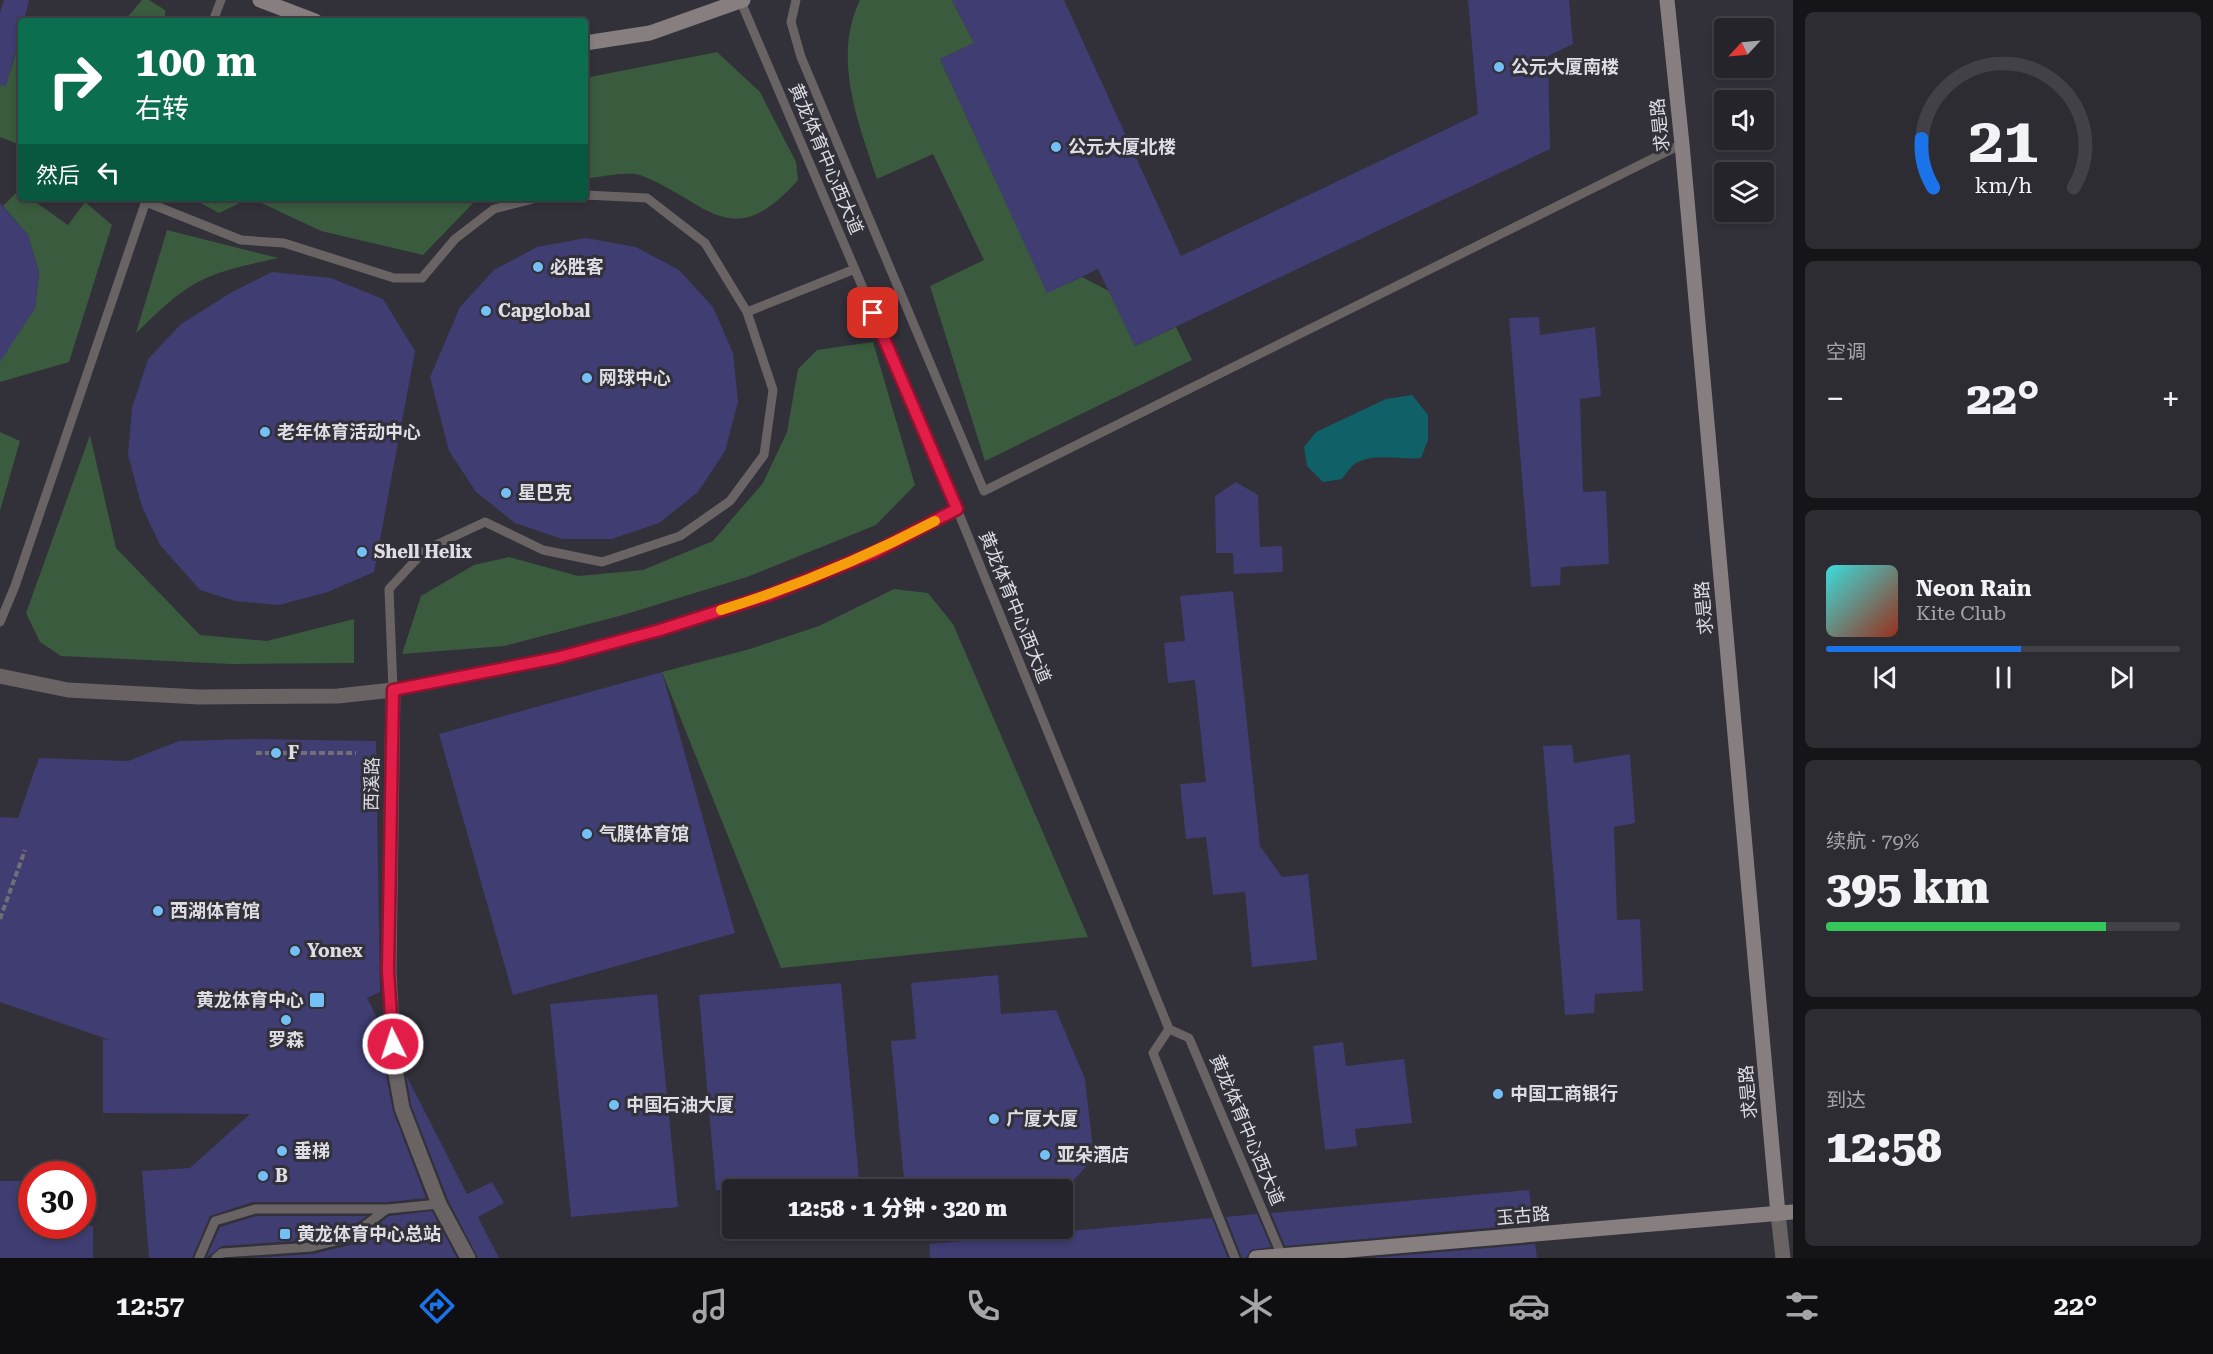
<!DOCTYPE html>
<html lang="zh">
<head>
<meta charset="utf-8">
<style>
  body { margin:0; font-family:"Roboto Serif","Noto Sans SC",serif; background:#2e2c33; color:#f1f3f6; height:100vh; display:flex; flex-direction:column; font-size:22px; white-space:nowrap }
  * { box-sizing:border-box; margin:0 }
  p { font-size:20px; color:#a4a4a9 }
  .icon { flex:none; width:33px; height:33px; fill:none; stroke:currentColor; stroke-width:2; stroke-linecap:round; stroke-linejoin:round }
  .map { position:relative; flex:1; overflow:hidden }
  .sheet { display:flex; flex-direction:column; gap:12px; padding:12px; background:#151418; width:420px }
  .sheet>* { flex:none }
  .hud { position:absolute; left:18px; top:18px; width:570px; height:183px; border-radius:6px; box-shadow:0 3px 9px #0003,0 0 0 2px #424147; background:#0b6e4f; color:#fff; overflow:hidden }
  .needle { width:39px; rotate:244deg }
  .fabs { position:absolute; left:1714px; top:18px; display:grid; gap:12px }
  .fabs a { display:grid; place-items:center; width:60px; height:60px; border-radius:6px; background:#26242b; box-shadow:0 3px 9px #0003,0 0 0 2px #424147; font-size:30px }
  .speed { position:absolute; left:18px; top:1161px; display:flex; gap:12px; font-size:30px; font-weight:700; text-align:center }
  .speed>* { display:grid; place-content:center; width:78px; height:78px; border-radius:50%; background:#26242b; box-shadow:0 3px 9px #0003,0 0 0 2px #424147; line-height:1 }
  .speed .limit { border:9px solid #d22; background:#fff; color:#111 }
  .pin { position:absolute; display:grid; place-items:center; width:51px; height:51px; color:#fff; margin:-26px; border-radius:12px; box-shadow:0 3px 9px #0006 }
  .me { position:absolute; width:66px; margin:-33px; rotate:356deg; stroke-linejoin:round; filter:drop-shadow(0 0 4px #0008) }
  .turn { display:flex; align-items:center; gap:21px; height:126px; padding:0 18px; font-size:27px }
  .turn .icon { width:78px; height:78px; stroke-width:2.5 }
  .turn b { display:block; font-size:42px; line-height:51px }
  .then { display:flex; align-items:center; height:57px; padding:0 18px; background:#0003; gap:12px; font-size:22px }
  .big { font-size:45px; font-weight:800; line-height:1.1 }
  .sheet .card { flex:1; display:flex; flex-direction:column; justify-content:center; gap:9px; min-width:0; padding:0 21px; border-radius:9px; background:#2e2c33 }
  .sheet .dial { align-items:center; gap:0 }
  .dial svg { height:156px; overflow:visible; fill:none; stroke:#424147; stroke-width:7; stroke-linecap:round; text-anchor:middle }
  .dial text { fill:#f1f3f6; stroke:none }
  .song { display:flex; align-items:center; gap:18px }
  .cover { width:72px; height:72px; border-radius:9px; background:linear-gradient(135deg,hsl(180 70% 55%),hsl(10 70% 35%)) }
  .played { height:6px; border-radius:3px; background:linear-gradient(90deg,#1a73e8 55%,#424147 55%) }
  .keys { display:flex; justify-content:space-around; direction:ltr }
  .heat { display:flex; justify-content:space-between; align-items:center; font-size:33px; direction:ltr }
  .charge { height:9px; border-radius:4px; background:linear-gradient(90deg,#34c759 79%,#424147 0) }
  .trip { position:absolute; left:722px; top:1179px; width:351px; height:60px; border-radius:6px; background:#26242b; box-shadow:0 3px 9px #0003,0 0 0 2px #424147; font-weight:800; line-height:60px; text-align:center }
  .tabs { display:flex; height:96px; justify-content:space-around; align-items:center; background:#0f0e11; color:#a4a4a9 }
  .tabs .icon { width:42px; height:42px }
  .tabs .on { color:#1a73e8 }
  .tabs b { font-size:27px; color:#f1f3f6 }
  main { display:flex; flex:1; min-height:0 }
  .map>svg:first-child { display:block }
  .green { fill:#3a5b3e }
  .water { fill:#106067 }
  .building { fill:#3f3d72 }
  .lines { fill:none; stroke-linecap:round; stroke-linejoin:round }
  .path { stroke:#706e76; stroke-width:4; stroke-dasharray:6 3; stroke-linecap:butt }
  .lane { stroke:#696363; stroke-width:9 }
  .street { stroke:#696363; stroke-width:15 }
  .secondary { stroke:#877f7f; stroke-width:15 }
  .route-casing { stroke:#92132f; stroke-width:15 }
  .route { stroke:#e11d48; stroke-width:10 }
  .slow { stroke:#f59e0b; stroke-width:10 }
  .poi-dot { fill:#74c0f6; stroke:#323039; stroke-width:2 }
  .labels { text-anchor:middle; stroke-width:6; stroke-linejoin:round; paint-order:stroke }
  .poi-label { font-size:18px; font-weight:bold; fill:#dedde3; stroke:#323039; text-anchor:start }
  .street-label { font-size:18px; fill:#dedde3; stroke:#323039 }
</style>
</head>
<body>
<main>
<div class="map">
<svg width="1793" height="1258" viewBox="0 0 1793 1258">
  <rect width="100%" height="100%" fill="#323039"/>
  <path class="green" d="M 142,0 L 149,0 L 165,10 L 165,21 L 124,21 Z
    M 860,0 L 952,0 L 974,43 L 940,59 L 1047,292 L 1082,277 L 1109,291 L 1135,346 L 1176,327 L 1192,360 L 985,461 L 930,286 L 984,260 L 933,154 L 877,179 C 858,122 832,58 860,0 Z
    M 21,32 L 21,145 L 0,137 L 0,67 L 11,70 Z
    M 717,52 L 760,92 L 796,162 L 798,180 C 731,256 708,201 640,175 C 629,171 598,177 585,179 L 585,78 Z
    M 19,190 L 21,198 L 30,198 L 68,225 L 85,202 L 112,225 L 69,362 L 0,382 L 0,359 L 35,308 L 39,273 L 28,235 L 3,206 Z
    M 191,198 L 250,198 L 219,213 Z
    M 251,198 L 478,198 L 423,255 L 321,231 Z
    M 167,230 L 278,258 C 252,264 222,269 198,282 C 174,295 155,315 136,333 Z
    M 873,342 L 915,485 L 876,525 L 747,577 L 623,615 L 504,646 L 402,654 L 421,596 L 474,565 L 509,557 L 578,576 L 643,570 L 713,541 L 763,483 L 787,432 L 798,369 L 817,350 Z
    M 0,432 L 20,441 L 0,511 Z
    M 90,435 L 116,548 L 200,635 L 267,641 L 354,619 L 354,663 L 231,664 L 61,656 L 40,642 L 26,613 Z
    M 894,589 L 928,593 L 953,624 L 1088,937 L 781,968 L 662,672 L 750,649 L 819,626 Z"/>
  <path class="water" d="M 1412,395 L 1428,415 L 1428,440 L 1421,458 C 1401,460 1377,453 1358,462 C 1352,464 1346,474 1342,479 L 1323,482 L 1307,466 L 1304,447 L 1316,432 L 1386,399 Z"/>
  <path class="building" d="M 4,0 L 29,0 L 24,21 L 21,21 L 21,32 L 6,86 L 0,85 L 0,13 Z
    M 952,0 L 1064,0 L 1181,256 L 1478,114 L 1468,0 L 1569,0 L 1573,44 L 1548,56 L 1550,149 L 1135,346 L 1098,269 L 1047,293 L 940,59 L 974,43 Z
    M 0,203 L 28,235 L 39,273 L 35,308 L 0,362 Z
    M 586,238 L 636,247 L 679,270 L 713,307 L 733,353 L 738,402 L 725,451 L 698,492 L 659,523 L 612,539 L 562,539 L 515,523 L 476,492 L 449,451 L 430,377 L 460,307 L 494,270 L 537,247 Z
    M 272,272 L 331,278 L 383,299 L 415,351 L 374,572 L 328,592 L 279,605 L 235,601 L 200,590 L 160,545 L 142,507 L 128,455 L 132,408 L 148,359 L 181,324 L 232,292 Z
    M 1539,317 L 1540,335 L 1595,327 L 1601,396 L 1580,399 L 1583,492 L 1606,491 L 1609,564 L 1561,567 L 1560,585 L 1531,587 L 1509,318 Z
    M 1236,482 L 1258,495 L 1260,547 L 1282,546 L 1283,572 L 1234,574 L 1233,553 L 1216,553 L 1215,496 Z
    M 1233,591 L 1260,846 L 1282,877 L 1308,874 L 1317,960 L 1252,967 L 1245,892 L 1213,895 L 1206,837 L 1186,839 L 1180,784 L 1206,782 L 1195,680 L 1168,683 L 1164,643 L 1185,641 L 1180,596 Z
    M 662,672 L 735,933 L 513,995 L 439,734 Z
    M 249,739 L 376,741 L 380,992 L 367,998 L 382,1028 L 384,1065 L 393,1111 L 426,1198 L 388,1202 L 253,1202 L 210,1216 L 192,1258 L 149,1258 L 142,1171 L 190,1168 L 250,1114 L 103,1113 L 103,1039 L 110,1040 L 0,1002 L 0,817 L 18,818 L 39,758 L 128,761 L 179,741 Z
    M 1572,745 L 1574,763 L 1630,754 L 1635,823 L 1614,827 L 1617,920 L 1640,919 L 1643,991 L 1595,994 L 1594,1013 L 1565,1015 L 1543,746 Z
    M 998,975 L 1001,1014 L 1056,1010 L 1085,1079 L 1094,1158 L 1071,1183 L 996,1190 L 905,1190 L 891,1041 L 916,1039 L 911,983 Z
    M 841,983 L 860,1190 L 716,1190 L 699,995 Z
    M 657,994 L 678,1207 L 571,1217 L 550,1004 Z
    M 1343,1042 L 1346,1066 L 1404,1059 L 1412,1123 L 1355,1129 L 1357,1146 L 1325,1150 L 1313,1046 Z
    M 406,1075 L 467,1194 L 492,1182 L 504,1203 L 478,1217 L 499,1258 L 478,1258 L 448,1200 L 411,1105 Z
    M 0,1181 L 32,1181 L 32,1226 L 93,1226 L 93,1258 L 0,1258 Z
    M 1529,1190 L 1533,1224 L 1285,1246 L 1271,1213 Z
    M 432,1211 L 457,1258 L 248,1258 L 313,1254 L 350,1245 L 389,1216 Z
    M 1257,1214 L 1271,1247 L 1251,1250 L 1246,1258 L 1242,1258 L 1226,1217 Z
    M 256,1216 L 367,1216 L 345,1232 L 311,1240 L 222,1246 L 206,1258 L 220,1227 Z
    M 1212,1218 L 1228,1258 L 930,1258 L 929,1244 Z
    M 1535,1244 L 1537,1258 L 1370,1258 Z"/>
  <g class="lines">
    <path class="path" d="M 256,753 L 356,753
      M 0,919 L 25,850"/>
    <path class="lane" d="M 796,0 L 791,22 L 801,57 L 984,491 L 1682,144
      M 741,2 L 957,509 L 1169,1029 L 1189,1038 L 1282,1256
      M 213,21 L 221,0
      M 585,195 L 647,198 L 705,243 L 747,312 L 855,269
      M 146,202 L 241,240 L 284,243 L 394,278 L 422,278 L 455,239 L 494,209 L 537,198
      M 747,312 L 773,390 L 764,455 L 730,501 L 680,536 L 602,562 L 543,550 L 485,522 L 425,550 L 389,589 L 393,690 L 556,658 L 660,630 L 769,595 L 875,552 L 957,509
      M 0,622 L 15,586 L 147,198
      M 1169,1029 L 1153,1053 L 1235,1258
      M 199,1258 L 215,1221 L 255,1209 L 388,1209 L 439,1204
      M 216,1258 L 222,1253 L 312,1247 L 348,1238 L 387,1209"/>
    <path class="street" d="M 0,676 L 68,690 L 199,697 L 338,696 L 393,690 L 389,971 L 394,1063 L 402,1108 L 439,1204 L 468,1258
      M 1778,1214 L 1783,1258"/>
    <path class="secondary" d="M 260,0 L 315,21
      M 1667,0 L 1682,144 L 1778,1214
      M 585,43 L 650,33 L 743,0
      M 1256,1258 L 1793,1212"/>
  </g>
  <g class="lines">
    <defs>
      <path id="route" d="M 393,1044 L 388,971 L 393,690 L 556,658 L 660,630 L 769,595 L 875,552 L 957,509 L 873,313"/>
    </defs>
    <use href="#route" class="route-casing"/>
    <use href="#route" class="route"/>
    <path class="slow" d="M 721,610 C 795,587 866,557 935,521"/>
  </g>
  <g class="poi-dot">
    <circle cx="1499" cy="67" r="6"/>
    <circle cx="1056" cy="147" r="6"/>
    <circle cx="538" cy="267" r="6"/>
    <circle cx="486" cy="311" r="6"/>
    <circle cx="587" cy="378" r="6"/>
    <circle cx="265" cy="432" r="6"/>
    <circle cx="506" cy="493" r="6"/>
    <circle cx="362" cy="552" r="6"/>
    <circle cx="276" cy="753" r="6"/>
    <circle cx="587" cy="834" r="6"/>
    <circle cx="158" cy="911" r="6"/>
    <circle cx="295" cy="951" r="6"/>
    <rect x="309" y="992" width="16" height="16" rx="3"/>
    <circle cx="286" cy="1020" r="6"/>
    <circle cx="1498" cy="1094" r="6"/>
    <circle cx="614" cy="1105" r="6"/>
    <circle cx="994" cy="1119" r="6"/>
    <circle cx="282" cy="1151" r="6"/>
    <circle cx="1045" cy="1155" r="6"/>
    <circle cx="263" cy="1176" r="6"/>
    <rect x="279" y="1228" width="12" height="12" rx="3"/>
  </g>
  <g class="labels">
    <g class="poi-label">
      <text x="1511" y="73">公元大厦南楼</text>
      <text x="1068" y="153">公元大厦北楼</text>
      <text x="550" y="273">必胜客</text>
      <text x="498" y="317">Capglobal</text>
      <text x="599" y="384">网球中心</text>
      <text x="277" y="438">老年体育活动中心</text>
      <text x="518" y="499">星巴克</text>
      <text x="374" y="558">Shell Helix</text>
      <text x="288" y="759">F</text>
      <text x="599" y="840">气膜体育馆</text>
      <text x="170" y="917">西湖体育馆</text>
      <text x="307" y="957">Yonex</text>
      <text x="304" y="1006" text-anchor="end">黄龙体育中心</text>
      <text x="286" y="1046" text-anchor="middle">罗森</text>
      <text x="1510" y="1100">中国工商银行</text>
      <text x="626" y="1111">中国石油大厦</text>
      <text x="1006" y="1125">广厦大厦</text>
      <text x="294" y="1157">垂梯</text>
      <text x="1057" y="1161">亚朵酒店</text>
      <text x="275" y="1182">B</text>
      <text x="297" y="1240">黄龙体育中心总站</text>
    </g>
    <g class="street-label">
      <text transform="translate(1660 125) rotate(-96)" y="6">求是路</text>
      <text transform="translate(826 159) rotate(67)" y="6">黄龙体育中心西大道</text>
      <text transform="translate(1015 607) rotate(68)" y="6">黄龙体育中心西大道</text>
      <text transform="translate(1704 608) rotate(-95)" y="6">求是路</text>
      <text transform="translate(372 784) rotate(-89)" y="6">西溪路</text>
      <text transform="translate(1748 1092) rotate(-95)" y="6">求是路</text>
      <text transform="translate(1247 1130) rotate(67)" y="6">黄龙体育中心西大道</text>
      <text transform="translate(1523 1216) rotate(-5)" y="6">玉古路</text>
    </g>
  </g>
</svg>
<div class="fabs">
<a><svg class="needle" viewBox="-14 -14 28 28"><path d="M0-13l5 13h-10z" fill="#e53935"/><path d="M0 13l5-13h-10z" fill="#a4a4a9"/></svg></a>
<a><svg class="icon" aria-label="sound" viewBox="0 0 24 24"><path d="M4 9h4l5-4v14l-5-4H4zM17 9q2 3 0 6"/></svg></a>
<a><svg class="icon" aria-label="layers" viewBox="0 0 24 24"><path d="M12 4l9 5-9 5-9-5zM3 14l9 5 9-5"/></svg></a>
</div>
<div class="speed"><div class="limit">30</div></div>
<div class="pin" style="left:873px;top:313px;background:#d93025"><svg class="icon" aria-label="arrive" viewBox="0 0 24 24"><path d="M6 21V4h12l-3 4 3 4H6"/></svg></div>
<svg class="me" style="left:393px;top:1044px" viewBox="-20 -20 40 40"><circle r="17" fill="#e11d48" stroke="#fff" stroke-width="3"/><path d="M0-11L8 9 0 5-8 9z" fill="#fff"/></svg>
<div class="trip">12:58 · 1 分钟 · 320 m</div>
<div class="hud">
<div class="turn"><svg class="icon" aria-label="right" viewBox="0 0 24 24"><path d="M7 20v-9h11M14 6l5 5-5 5"/></svg><div><b>100 m</b>右转</div></div>
<div class="then">然后<svg class="icon" aria-label="left" viewBox="0 0 24 24"><path d="M17 20v-9H6M10 6l-5 5 5 5"/></svg></div>
</div>
</div>
<section class="sheet">
<div class="card dial"><svg viewBox="0 0 100 80">
<path d="M14 69A42 42 0 1 1 86 69"/>
<path d="M14 69A42 42 0 0 1 8 44" stroke="#1a73e8"/>
<text x="50" y="56" font-size="32" font-weight="700">21</text>
<text x="50" y="72" font-size="11">km/h</text>
</svg></div>
<div class="card"><p>空调</p>
<div class="heat"><a>−</a><b class="big">22°</b><a>+</a></div>
</div>
<div class="card">
<div class="song"><i class="cover"></i><div><b>Neon Rain</b><p>Kite Club</p></div></div>
<div class="played"></div>
<div class="keys"><svg class="icon" aria-label="previous" viewBox="0 0 24 24"><path d="M18 5L8 12l10 7zM5 5v14"/></svg><svg class="icon" aria-label="pause" viewBox="0 0 24 24"><path d="M8 5v14M16 5v14"/></svg><svg class="icon" aria-label="next" viewBox="0 0 24 24"><path d="M6 5l10 7-10 7zM19 5v14"/></svg></div>
</div>
<div class="card"><p>续航 · 79%</p><b class="big">395 km</b><div class="charge"></div></div>
<div class="card"><p>到达</p><b class="big">12:58</b></div>
</section>
</main>
<nav class="tabs">
<b>12:57</b>
<svg class="icon on" aria-label="directions" viewBox="0 0 24 24"><path d="M12 3l9 9-9 9-9-9zM9 14v-3h6M13 9l2 2-2 2"/></svg>
<svg class="icon" aria-label="music" viewBox="0 0 24 24"><path d="M9 18V5l10-2v13"/><circle cx="6" cy="18" r="3"/><circle cx="16" cy="16" r="3"/></svg>
<svg class="icon" aria-label="phone" viewBox="0 0 24 24"><path d="M5 4h4l2 5-3 2q2 4 5 5l2-3 5 2v4C11 20 4 13 5 4z"/></svg>
<svg class="icon" aria-label="climate" viewBox="0 0 24 24"><path d="M12 3v18M4 7l16 10M4 17L20 7"/></svg>
<svg class="icon" aria-label="car" viewBox="0 0 24 24"><path d="M5 17H2v-5l4-1 3-4h7l3 4 3 1v5h-3M9 17h6M6 11h13"/><circle cx="7" cy="17" r="2"/><circle cx="17" cy="17" r="2"/></svg>
<svg class="icon" aria-label="filters" viewBox="0 0 24 24"><path d="M4 7h16M4 17h16"/><circle cx="9" cy="7" r="2"/><circle cx="15" cy="17" r="2"/></svg>
<b>22°</b>
</nav>
</body>
</html>
